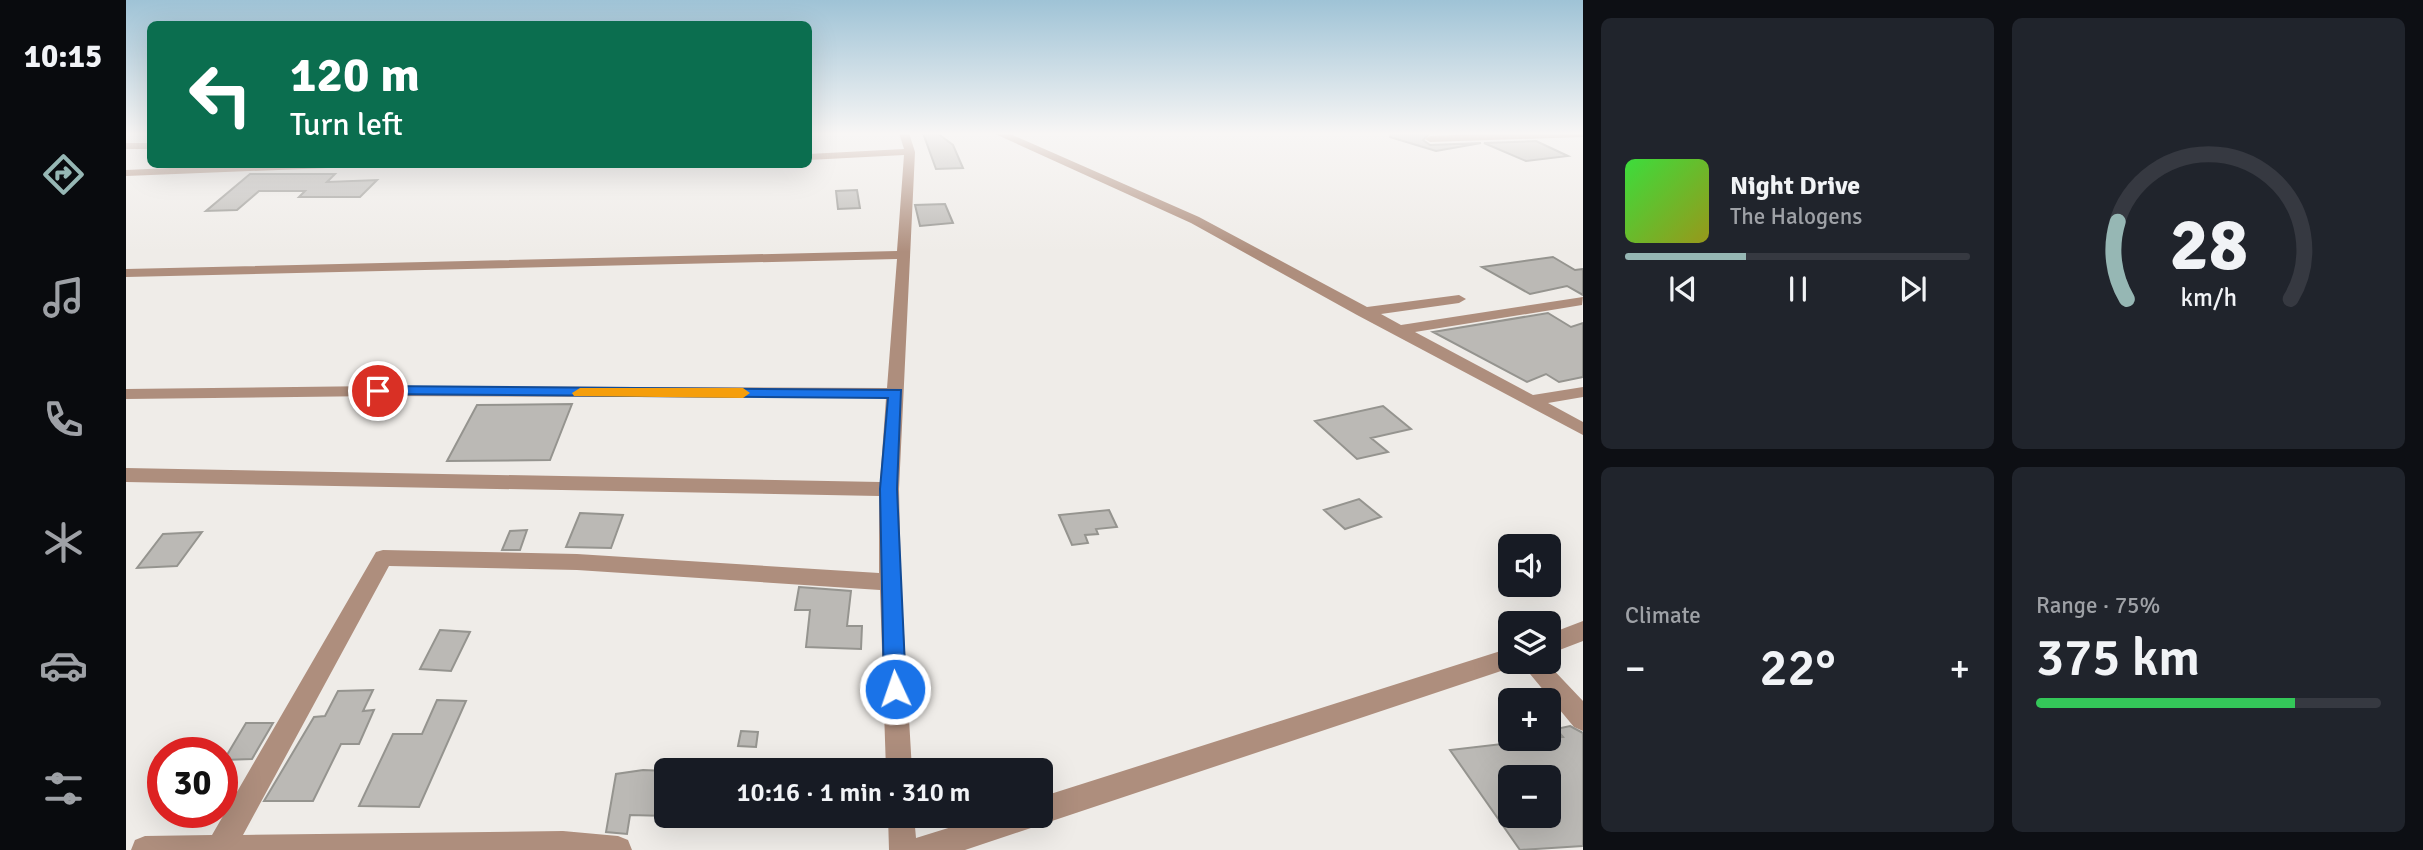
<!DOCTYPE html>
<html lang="en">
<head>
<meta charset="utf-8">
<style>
  body { margin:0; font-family:Signika,sans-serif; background:#20242c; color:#f1f3f6; height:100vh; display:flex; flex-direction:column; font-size:26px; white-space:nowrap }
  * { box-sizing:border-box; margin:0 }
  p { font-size:23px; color:#9ea1a6 }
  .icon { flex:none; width:38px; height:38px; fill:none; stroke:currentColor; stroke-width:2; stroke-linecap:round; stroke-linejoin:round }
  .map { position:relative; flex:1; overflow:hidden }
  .panel { display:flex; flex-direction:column; gap:18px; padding:18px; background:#0d0f14; width:840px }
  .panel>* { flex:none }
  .top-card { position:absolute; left:21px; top:21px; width:665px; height:147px; border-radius:10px; box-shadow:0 7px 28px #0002; background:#0b6e4f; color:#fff; overflow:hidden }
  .buttons { position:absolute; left:1372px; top:534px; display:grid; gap:14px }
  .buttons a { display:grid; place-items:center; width:63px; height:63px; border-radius:10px; background:#171b24; box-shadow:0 7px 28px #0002; font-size:35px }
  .speed { position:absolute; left:21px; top:737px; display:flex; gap:14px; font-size:35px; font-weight:700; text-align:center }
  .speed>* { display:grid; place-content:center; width:91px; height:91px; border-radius:50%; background:#171b24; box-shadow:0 7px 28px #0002; line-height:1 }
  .speed .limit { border:10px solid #d22; background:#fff; color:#111 }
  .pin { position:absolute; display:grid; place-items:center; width:60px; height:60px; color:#fff; margin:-30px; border:4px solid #fff; border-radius:50%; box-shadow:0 2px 7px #0007 }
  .me { position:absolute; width:77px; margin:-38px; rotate:357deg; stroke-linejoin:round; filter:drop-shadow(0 0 5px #0008) }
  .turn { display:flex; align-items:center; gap:24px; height:147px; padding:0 28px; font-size:32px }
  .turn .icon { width:91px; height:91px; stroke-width:2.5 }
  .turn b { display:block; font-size:49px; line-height:60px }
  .big { font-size:52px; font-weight:600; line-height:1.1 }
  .panel .tile { flex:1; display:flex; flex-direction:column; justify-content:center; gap:10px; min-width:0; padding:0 24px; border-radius:10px; background:#20242c }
  .panel .dial { align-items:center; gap:0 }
  .dial svg { height:182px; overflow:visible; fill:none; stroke:#363941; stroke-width:7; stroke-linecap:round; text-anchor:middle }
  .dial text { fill:#f1f3f6; stroke:none }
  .song { display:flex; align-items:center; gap:21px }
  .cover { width:84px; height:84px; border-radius:10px; background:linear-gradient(135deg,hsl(120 70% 55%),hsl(60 70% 35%)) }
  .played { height:7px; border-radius:4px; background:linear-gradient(90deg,#96b7b4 35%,#363941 35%) }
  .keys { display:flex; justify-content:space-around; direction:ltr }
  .heat { display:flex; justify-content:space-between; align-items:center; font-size:38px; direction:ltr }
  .charge { height:10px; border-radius:5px; background:linear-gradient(90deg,#34c759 75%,#363941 0) }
  .panel .tiles { flex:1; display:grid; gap:18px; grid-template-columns:repeat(2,1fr) }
  .trip { position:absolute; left:528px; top:758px; width:399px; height:70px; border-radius:10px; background:#171b24; box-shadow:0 7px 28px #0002; font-weight:600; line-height:70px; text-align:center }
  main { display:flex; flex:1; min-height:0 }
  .tabs { display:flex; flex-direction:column; width:126px; justify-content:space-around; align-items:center; background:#090b0e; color:#9ea1a6 }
  .tabs .icon { width:49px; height:49px }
  .tabs .on { color:#96b7b4 }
  .tabs b { font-size:32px; color:#f1f3f6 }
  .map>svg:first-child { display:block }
  .building { fill:#bbb9b5; stroke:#95948f; stroke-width:2; fill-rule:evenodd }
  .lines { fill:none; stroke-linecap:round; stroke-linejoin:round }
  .minor { fill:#ae8e7d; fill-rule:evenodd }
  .route { fill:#1a73e8; stroke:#114b97; stroke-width:2 }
  .slow { fill:#f59e0b }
</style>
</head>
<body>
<main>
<nav class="tabs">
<b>10:15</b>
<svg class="icon on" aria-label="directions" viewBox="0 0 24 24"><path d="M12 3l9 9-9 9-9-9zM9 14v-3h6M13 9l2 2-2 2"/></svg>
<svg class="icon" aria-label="music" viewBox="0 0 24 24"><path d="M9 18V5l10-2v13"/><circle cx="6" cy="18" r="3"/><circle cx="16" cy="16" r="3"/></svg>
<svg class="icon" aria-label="phone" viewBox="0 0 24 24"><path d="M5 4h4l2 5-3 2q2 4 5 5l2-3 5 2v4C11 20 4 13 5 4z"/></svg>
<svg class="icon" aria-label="climate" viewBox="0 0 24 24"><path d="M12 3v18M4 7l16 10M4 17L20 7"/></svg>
<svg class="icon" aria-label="car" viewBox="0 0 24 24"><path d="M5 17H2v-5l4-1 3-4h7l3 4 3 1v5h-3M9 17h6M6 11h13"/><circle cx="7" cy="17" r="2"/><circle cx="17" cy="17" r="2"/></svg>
<svg class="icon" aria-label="filters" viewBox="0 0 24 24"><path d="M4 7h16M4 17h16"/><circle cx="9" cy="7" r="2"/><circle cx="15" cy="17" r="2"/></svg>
</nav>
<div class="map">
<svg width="1457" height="850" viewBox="0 0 1457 850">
  <rect width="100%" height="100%" fill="#efece8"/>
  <path class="building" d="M 797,133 L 811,133 L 827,145 L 837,168 L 810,169 Z
    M 1265,133 L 1304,133 L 1297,140 L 1304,145 L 1355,143 L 1310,151 L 1264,137 Z
    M 1410,141 L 1442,156 L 1400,161 L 1358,143 Z
    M 124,174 L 209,174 L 201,182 L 251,180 L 234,197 L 173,197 L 179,191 L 133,191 L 111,210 L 80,211 Z
    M 731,190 L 734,208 L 712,209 L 710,191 Z
    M 819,204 L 827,223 L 794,226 L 789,205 Z
    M 1427,257 L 1449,270 L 1457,269 L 1457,295 L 1441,286 L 1404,294 L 1356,267 Z
    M 1422,313 L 1445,327 L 1457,323 L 1457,377 L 1433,382 L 1420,374 L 1401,382 L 1307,332 Z
    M 446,404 L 424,460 L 321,461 L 351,405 Z
    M 1257,406 L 1285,429 L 1245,438 L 1262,452 L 1231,459 L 1189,421 Z
    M 1233,499 L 1255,517 L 1219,529 L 1198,510 Z
    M 983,510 L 991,527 L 970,529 L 972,534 L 959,535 L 962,543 L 946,545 L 933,515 Z
    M 454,513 L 497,515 L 485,548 L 440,547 Z
    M 401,530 L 394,550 L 376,550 L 384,531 Z
    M 76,532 L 51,566 L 11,568 L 37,534 Z
    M 673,587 L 725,591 L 721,626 L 736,626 L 735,649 L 680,647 L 684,610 L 669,610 Z
    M 314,630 L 344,632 L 325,671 L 294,669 Z
    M 247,690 L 237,711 L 248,710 L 233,744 L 215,744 L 187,801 L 138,801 L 188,717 L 199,716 L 212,691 Z
    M 311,700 L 340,701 L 293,807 L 233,806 L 267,734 L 296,734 Z
    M 120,723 L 147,723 L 126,759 L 98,760 Z
    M 1444,726 L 1457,733 L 1457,846 L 1394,850 L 1324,750 L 1437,737 L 1430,729 ZM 1384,777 L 1423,777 L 1423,816 L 1384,816 Z
    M 615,731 L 632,732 L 630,747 L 612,746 Z
    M 517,770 L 541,771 L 541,816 L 504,815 L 501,834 L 480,832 L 490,774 Z"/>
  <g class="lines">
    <path class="minor" d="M 773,133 L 783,133 L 789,152 L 773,489 L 775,582 L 786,770 L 760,770 L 754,590 L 451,570 L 263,566 L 117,835 L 437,831 L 492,836 L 502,840 L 506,850 L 5,850 L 9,840 L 19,836 L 86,835 L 250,552 L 257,550 L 451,554 L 753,573 L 753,496 L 0,482 L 0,468 L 754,482 L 760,398 L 252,396 L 0,399 L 0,389 L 252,386 L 761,388 L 771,259 L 0,277 L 0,269 L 771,251 L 778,155 L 682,160 L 682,154 L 778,149 Z
      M 867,133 L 882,133 L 1073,217 L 1241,307 L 1333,295 L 1340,299 L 1333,303 L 1255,314 L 1275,325 L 1457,297 L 1456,305 L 1289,332 L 1407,395 L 1457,387 L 1457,397 L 1422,403 L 1457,422 L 1457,435 L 1231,315 L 1065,223 Z
      M 1379,133 L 1457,133 L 1457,137 L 1304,142 L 1299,139 L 1304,136 Z
      M 0,143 L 24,143 L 24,149 L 0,149 Z
      M 130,164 L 231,164 L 226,167 L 0,176 L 0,170 Z
      M 1457,621 L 1457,641 L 1423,654 L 1423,634 Z
      M 1384,648 L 1384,662 L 1420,662 L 1457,701 L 1457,731 L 1448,727 L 1394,662 L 1384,668 L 839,850 L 763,850 L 762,816 L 788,816 L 790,838 L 861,816 L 915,816 L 915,797 Z"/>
  </g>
  <linearGradient id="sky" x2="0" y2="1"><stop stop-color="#9fc3d6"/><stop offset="0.53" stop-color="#f8f6f5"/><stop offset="1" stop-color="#f8f6f5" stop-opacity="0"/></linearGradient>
  <rect width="1457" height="252" fill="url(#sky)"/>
  <path class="route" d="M 252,386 L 775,390 L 771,489 L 780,689 L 777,696 L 769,699 L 761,696 L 758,689 L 754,489 L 762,398 L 247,394 L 244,391 Z"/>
  <path class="slow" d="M 454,388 L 617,388 L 624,393 L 617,398 L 448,396 L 446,393 Z"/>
</svg>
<div class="buttons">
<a><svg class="icon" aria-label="sound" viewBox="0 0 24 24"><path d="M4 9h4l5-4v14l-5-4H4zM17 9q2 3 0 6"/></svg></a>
<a><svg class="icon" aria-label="layers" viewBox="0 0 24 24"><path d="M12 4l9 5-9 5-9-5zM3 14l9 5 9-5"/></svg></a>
<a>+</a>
<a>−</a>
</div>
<div class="speed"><div class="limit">30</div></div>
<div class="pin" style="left:252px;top:391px;background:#d93025"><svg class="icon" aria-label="arrive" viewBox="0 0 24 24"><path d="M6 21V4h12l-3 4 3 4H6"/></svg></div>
<svg class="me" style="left:769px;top:689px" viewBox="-20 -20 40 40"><circle r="17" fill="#1a73e8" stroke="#fff" stroke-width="3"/><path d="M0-11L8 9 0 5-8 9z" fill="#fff"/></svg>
<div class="trip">10:16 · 1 min · 310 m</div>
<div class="top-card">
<div class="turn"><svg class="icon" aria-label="left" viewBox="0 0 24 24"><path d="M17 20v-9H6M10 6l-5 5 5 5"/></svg><div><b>120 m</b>Turn left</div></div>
</div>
</div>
<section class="panel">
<div class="tiles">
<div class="tile">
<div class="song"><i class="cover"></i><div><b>Night Drive</b><p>The Halogens</p></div></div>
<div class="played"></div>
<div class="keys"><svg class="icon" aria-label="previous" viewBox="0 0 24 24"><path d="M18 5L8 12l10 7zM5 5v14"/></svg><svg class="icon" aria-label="pause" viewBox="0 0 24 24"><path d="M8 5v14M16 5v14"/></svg><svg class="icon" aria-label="next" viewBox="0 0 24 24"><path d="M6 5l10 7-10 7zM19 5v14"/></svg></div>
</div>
<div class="tile dial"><svg viewBox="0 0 100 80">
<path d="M14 69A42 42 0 1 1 86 69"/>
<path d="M14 69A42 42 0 0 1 10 35" stroke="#96b7b4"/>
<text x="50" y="56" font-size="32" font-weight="700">28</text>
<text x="50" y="72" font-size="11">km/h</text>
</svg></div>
<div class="tile"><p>Climate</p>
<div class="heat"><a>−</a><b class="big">22°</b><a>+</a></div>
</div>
<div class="tile"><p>Range · 75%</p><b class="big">375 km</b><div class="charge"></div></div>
</div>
</section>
</main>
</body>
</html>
